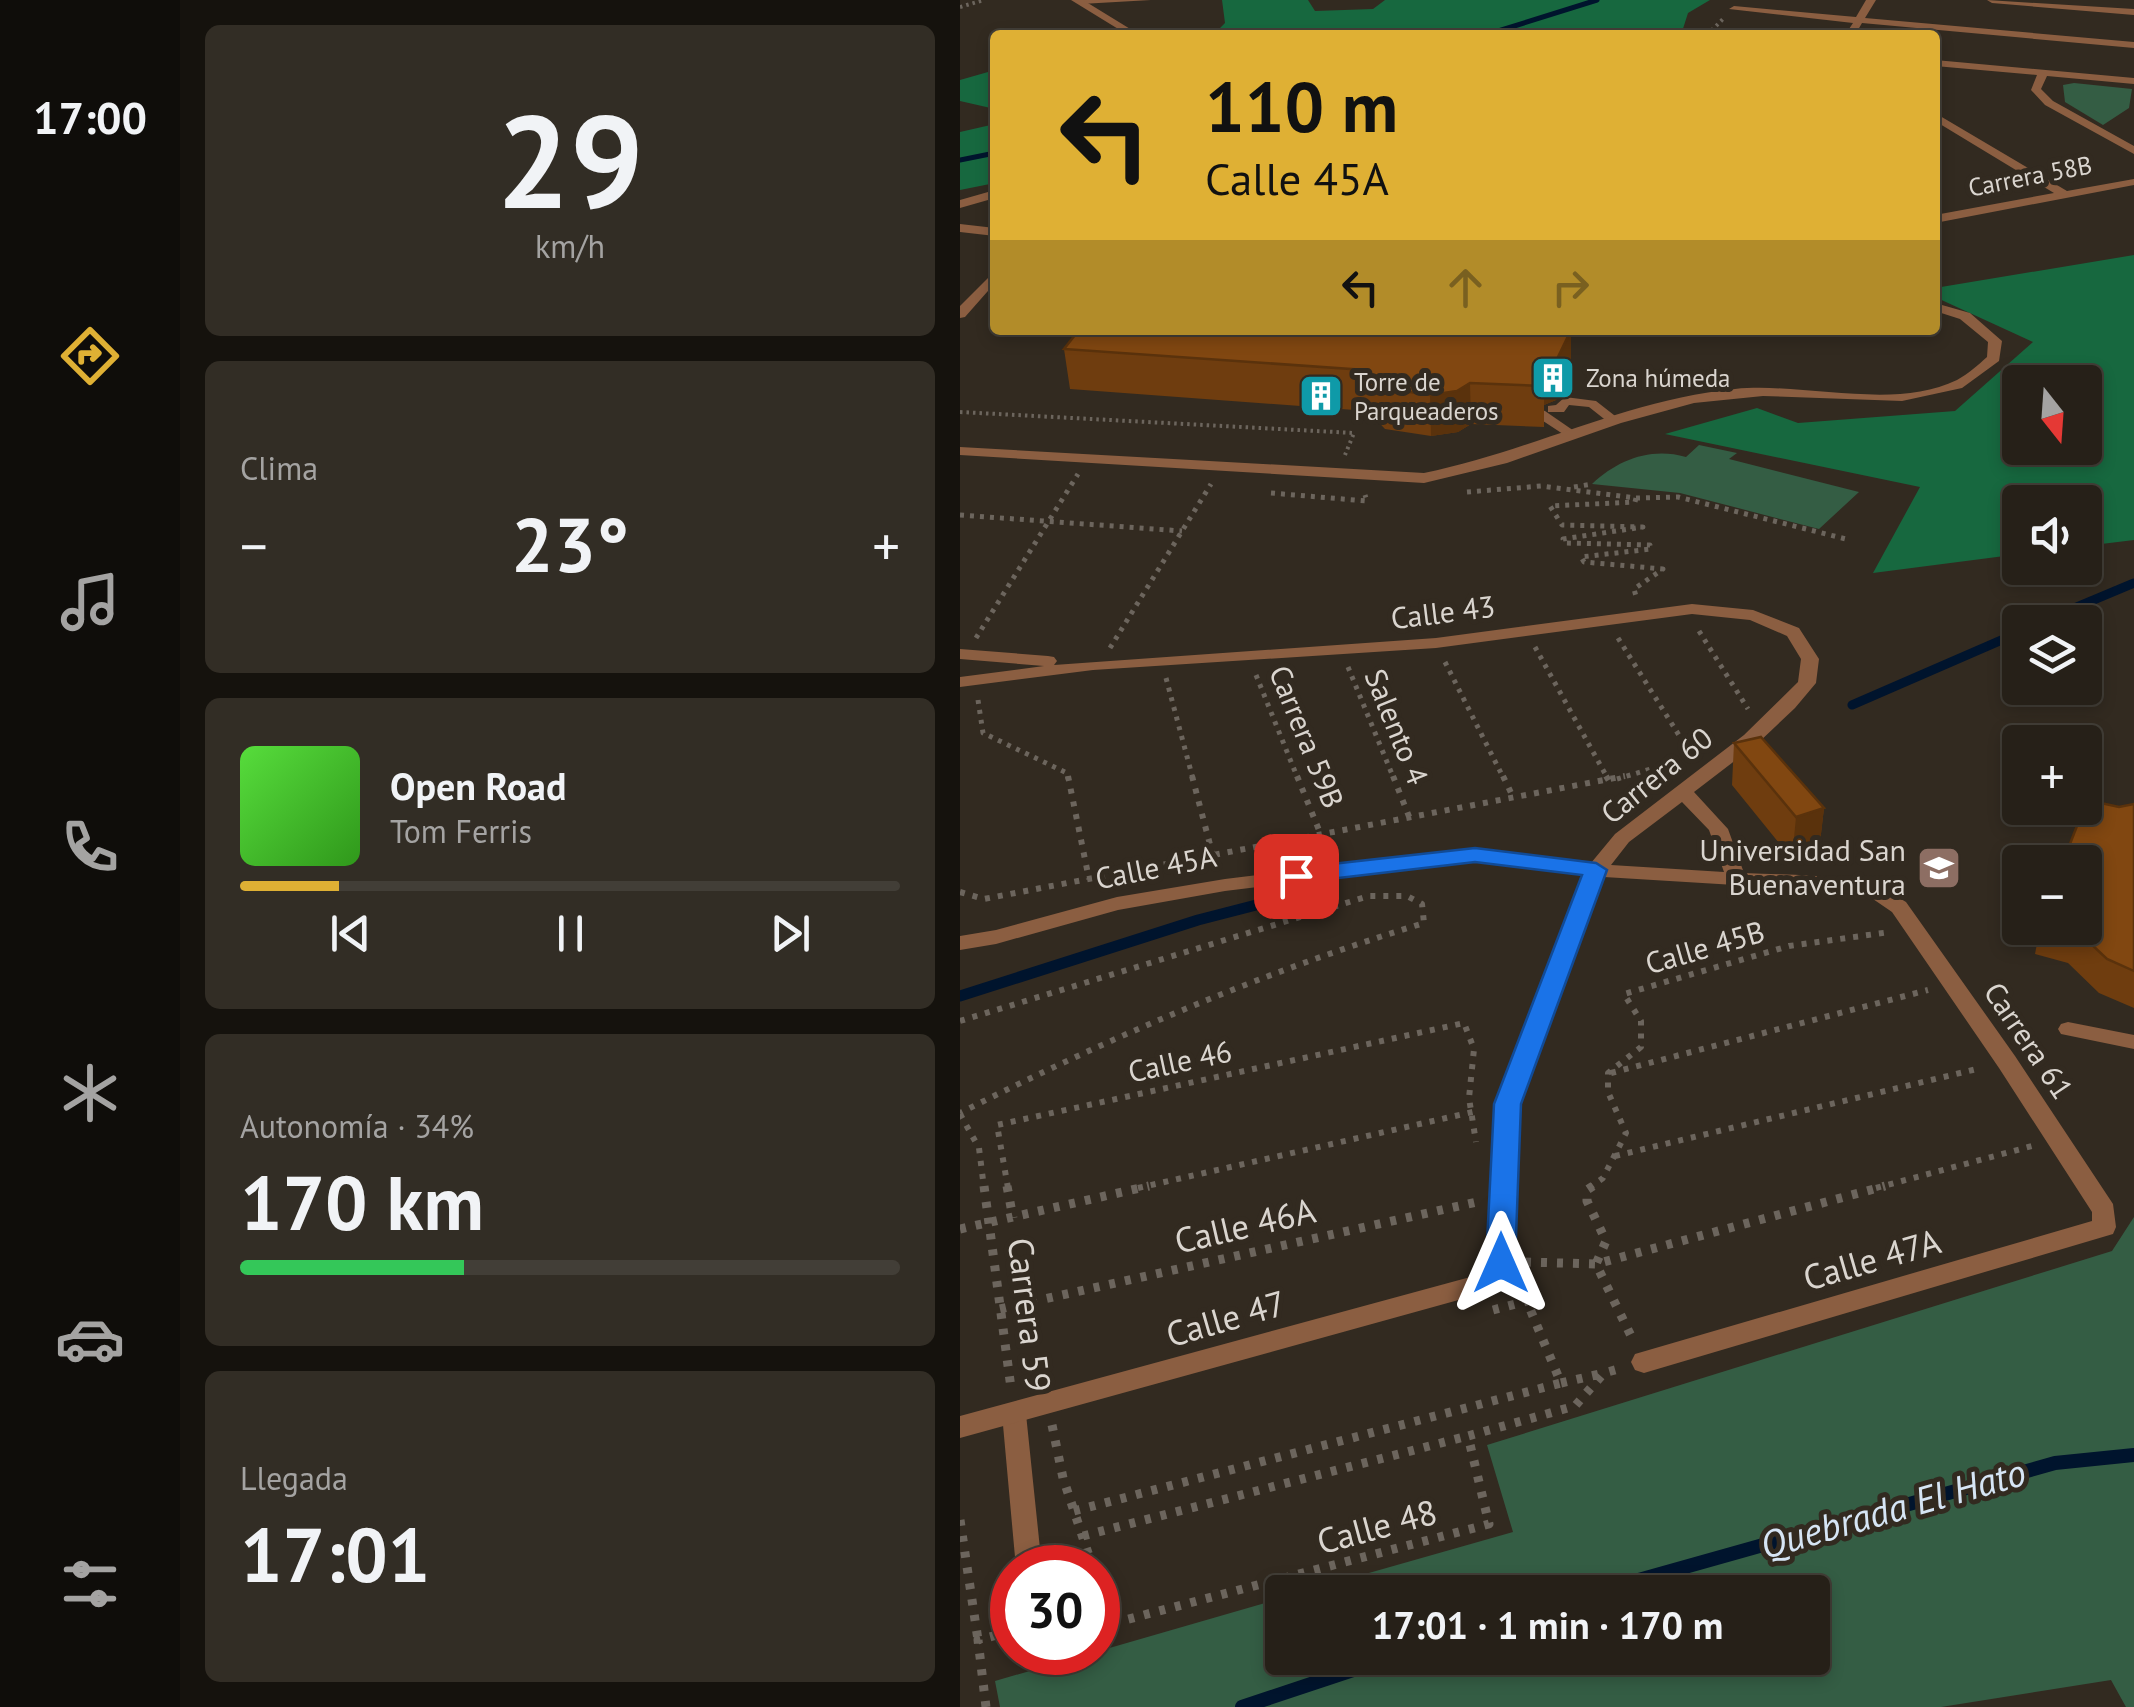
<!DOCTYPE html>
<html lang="es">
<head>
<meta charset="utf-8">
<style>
  body { margin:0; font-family:"PT Sans",sans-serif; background:#322d25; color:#f1f3f6; height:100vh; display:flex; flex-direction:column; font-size:38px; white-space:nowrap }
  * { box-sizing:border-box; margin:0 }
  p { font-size:32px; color:#a4a3a2 }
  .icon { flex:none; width:55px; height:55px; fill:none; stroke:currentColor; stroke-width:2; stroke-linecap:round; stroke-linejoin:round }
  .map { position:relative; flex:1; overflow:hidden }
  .details { display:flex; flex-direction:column; gap:25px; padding:25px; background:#15120d; width:780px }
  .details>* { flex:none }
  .top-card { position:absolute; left:30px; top:30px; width:950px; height:305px; border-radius:10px; box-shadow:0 5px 15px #0003,0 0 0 2px #423e37; background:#dfb034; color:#111; overflow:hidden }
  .needle { width:65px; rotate:163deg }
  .controls { position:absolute; left:1042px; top:365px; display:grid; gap:20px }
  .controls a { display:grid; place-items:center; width:100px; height:100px; border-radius:10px; background:#262018; box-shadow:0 5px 15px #0003,0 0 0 2px #423e37; font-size:50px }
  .speed { position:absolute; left:30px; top:1545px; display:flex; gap:20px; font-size:50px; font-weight:700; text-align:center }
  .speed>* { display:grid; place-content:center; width:130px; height:130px; border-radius:50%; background:#262018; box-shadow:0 5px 15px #0003,0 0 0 2px #423e37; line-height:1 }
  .speed .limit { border:15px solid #d22; background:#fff; color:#111 }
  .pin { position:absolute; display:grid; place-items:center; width:85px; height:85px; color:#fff; margin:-42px; border-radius:20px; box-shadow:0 5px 15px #0006 }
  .me { position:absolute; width:110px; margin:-55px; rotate:0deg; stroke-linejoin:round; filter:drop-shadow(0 0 8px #0008) }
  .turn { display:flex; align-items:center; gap:35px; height:210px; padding:0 50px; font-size:45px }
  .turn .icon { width:130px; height:130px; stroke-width:2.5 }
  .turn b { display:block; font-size:70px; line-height:85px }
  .lanes { display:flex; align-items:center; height:95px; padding:0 50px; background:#0003; justify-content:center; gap:50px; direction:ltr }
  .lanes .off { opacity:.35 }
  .big { font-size:75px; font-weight:700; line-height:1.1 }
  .details .card { flex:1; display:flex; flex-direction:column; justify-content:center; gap:15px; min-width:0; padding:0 35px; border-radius:15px; background:#322d25 }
  .details .dial { align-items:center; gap:0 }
  .dial b { font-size:130px; line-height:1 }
  .song { display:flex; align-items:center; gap:30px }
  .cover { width:120px; height:120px; border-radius:15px; background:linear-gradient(135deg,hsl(110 70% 55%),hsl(110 70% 35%)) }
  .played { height:10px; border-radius:5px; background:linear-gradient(90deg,#dfb034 15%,#423e37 15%) }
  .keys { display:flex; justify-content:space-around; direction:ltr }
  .heat { display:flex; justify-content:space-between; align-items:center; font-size:55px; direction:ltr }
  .charge { height:15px; border-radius:8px; background:linear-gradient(90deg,#34c759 34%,#423e37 0) }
  .trip { position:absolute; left:305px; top:1575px; width:565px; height:100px; border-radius:10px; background:#262018; box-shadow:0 5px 15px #0003,0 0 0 2px #423e37; font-weight:700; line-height:100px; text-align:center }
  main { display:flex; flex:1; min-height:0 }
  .tab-bar { display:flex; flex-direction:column; width:180px; justify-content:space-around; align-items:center; background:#0f0d0a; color:#a4a3a2 }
  .tab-bar .icon { width:70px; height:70px }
  .tab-bar .active { color:#dfb034 }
  .tab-bar b { font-size:45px; color:#f1f3f6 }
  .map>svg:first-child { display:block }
  .green { fill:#345d44 }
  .forest { fill:#17683f; fill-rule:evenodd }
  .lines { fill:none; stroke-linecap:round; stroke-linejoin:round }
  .stream-far3 { stroke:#00142d; stroke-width:5 }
  .stream-far2 { stroke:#00142d; stroke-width:9 }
  .stream-far1 { stroke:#00142d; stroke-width:11 }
  .stream { stroke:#00142d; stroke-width:14 }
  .path-far3 { stroke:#6c655d; stroke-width:4; stroke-dasharray:2.5 4; stroke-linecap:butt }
  .path-far2 { stroke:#6c655d; stroke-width:5; stroke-dasharray:4 6; stroke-linecap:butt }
  .path-far1 { stroke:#6c655d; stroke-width:6; stroke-dasharray:5 8; stroke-linecap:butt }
  .path { stroke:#6c655d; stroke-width:9; stroke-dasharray:6 10; stroke-linecap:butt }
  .service { fill:#8b5e41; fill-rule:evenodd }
  .minor { fill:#8b5e41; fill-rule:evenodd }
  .wall { fill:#6f3d0f }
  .shaded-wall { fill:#5a320c }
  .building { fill:#814711; stroke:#5a320c; stroke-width:2.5 }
  .route { fill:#1a73e8; stroke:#114b97; stroke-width:2.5 }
  .labels { text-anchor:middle; stroke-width:10; stroke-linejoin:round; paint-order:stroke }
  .far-street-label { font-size:25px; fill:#dad5cf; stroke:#322a20 }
  .far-poi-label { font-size:25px; fill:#dad5cf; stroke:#322a20; text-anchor:start }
  .street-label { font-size:30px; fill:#dad5cf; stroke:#322a20 }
  .poi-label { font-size:30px; fill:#dad5cf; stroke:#322a20; text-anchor:end }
  .near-street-label { font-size:35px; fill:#dad5cf; stroke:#322a20 }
  .near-water-label { font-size:38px; font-style:italic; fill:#d6e5f5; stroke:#322a20 }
</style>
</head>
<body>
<main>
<nav class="tab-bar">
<b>17:00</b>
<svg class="icon active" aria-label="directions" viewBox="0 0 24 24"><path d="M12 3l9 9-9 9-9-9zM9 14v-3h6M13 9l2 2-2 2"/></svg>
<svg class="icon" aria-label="music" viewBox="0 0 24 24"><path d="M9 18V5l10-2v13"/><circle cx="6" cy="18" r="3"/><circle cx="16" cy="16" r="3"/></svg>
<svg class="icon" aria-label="phone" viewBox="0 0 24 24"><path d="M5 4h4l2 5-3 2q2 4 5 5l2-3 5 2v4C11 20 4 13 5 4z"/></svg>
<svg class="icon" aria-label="climate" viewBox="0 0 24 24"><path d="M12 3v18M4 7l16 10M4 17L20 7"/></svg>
<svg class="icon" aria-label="car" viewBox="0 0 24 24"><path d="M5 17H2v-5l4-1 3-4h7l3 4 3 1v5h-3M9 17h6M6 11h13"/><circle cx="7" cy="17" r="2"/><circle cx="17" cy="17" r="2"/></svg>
<svg class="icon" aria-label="filters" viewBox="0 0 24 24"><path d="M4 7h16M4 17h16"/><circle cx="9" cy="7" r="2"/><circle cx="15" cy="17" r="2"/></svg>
</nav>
<section class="details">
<div class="card dial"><b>29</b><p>km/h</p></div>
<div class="card"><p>Clima</p>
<div class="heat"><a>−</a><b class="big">23°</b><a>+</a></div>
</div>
<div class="card">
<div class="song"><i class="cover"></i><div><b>Open Road</b><p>Tom Ferris</p></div></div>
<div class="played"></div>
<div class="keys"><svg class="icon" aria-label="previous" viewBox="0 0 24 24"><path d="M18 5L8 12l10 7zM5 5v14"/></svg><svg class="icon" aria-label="pause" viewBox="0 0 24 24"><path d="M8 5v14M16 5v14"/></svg><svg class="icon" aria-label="next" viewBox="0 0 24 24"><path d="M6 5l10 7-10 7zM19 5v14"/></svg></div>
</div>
<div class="card"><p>Autonomía · 34%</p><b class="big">170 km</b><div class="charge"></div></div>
<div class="card"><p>Llegada</p><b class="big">17:01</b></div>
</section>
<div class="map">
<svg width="1174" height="1707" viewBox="0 0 1174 1707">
  <rect width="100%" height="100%" fill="#322a20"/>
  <path class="green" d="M 1114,83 L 1172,89 L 1169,108 L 1143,125 L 1105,102 L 1103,85 Z
    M 739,445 L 777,453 L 769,459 L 899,492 L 859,529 L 720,493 L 632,484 C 658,460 690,447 726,457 Z
    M 1174,1217 L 1174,1707 L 1166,1707 L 1151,1680 L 981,1707 L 40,1707 L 35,1681 L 322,1598 L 322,1658 L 852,1658 L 852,1592 L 342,1592 L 553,1532 L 527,1445 L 1152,1251 Z"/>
  <path class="forest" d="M 262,0 L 348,0 L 355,11 L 413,9 L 425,0 L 750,0 L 728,13 L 721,35 L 253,35 L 265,23 Z
    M 35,70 L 35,109 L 0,101 L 0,80 Z
    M 35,124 L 35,183 L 0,190 L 0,132 Z
    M 1174,255 L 1174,540 L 1125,546 L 1125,502 L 1060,502 L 1060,554 L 913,573 L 960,487 L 705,434 L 797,408 L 838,423 L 995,411 L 1073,342 L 975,297 L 975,288 ZM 1060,382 L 1125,382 L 1125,448 L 1060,448 Z"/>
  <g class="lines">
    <path class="stream-far3" d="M 508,35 L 535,32 L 637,0
      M 0,160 L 35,153"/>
    <path class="stream-far2" d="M 1081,622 L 1174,583
      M 892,705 L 1060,632"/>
    <path class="stream-far1" d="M 0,996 L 238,920 L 304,903"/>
    <path class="stream" d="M 636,1592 L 1095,1463 L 1174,1455
      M 282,1707 L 429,1658"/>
    <path class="path-far3" d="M 0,7 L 24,0
      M 747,35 L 764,18
      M 0,412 L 394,433 L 385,455"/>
    <path class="path-far2" d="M 614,487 L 632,484
      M 507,492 L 581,486 L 676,498 L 675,502 L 590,506 L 602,525 L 683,527 L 603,539 L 605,543 L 690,545 L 691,549 L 621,557 L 624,562 L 703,569 L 674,589 L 677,600
      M 311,493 L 407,501 L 405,495
      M 676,498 L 718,497 L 886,539
      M 0,515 L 222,531
      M 739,631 L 788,709
      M 16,638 L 118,474
      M 658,638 L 732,756
      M 575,647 L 648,779
      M 150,648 L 251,484
      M 485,662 L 544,779
      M 388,667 L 434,779
      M 296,675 L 338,779
      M 206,678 L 233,779
      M 18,700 L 23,733 L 107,773 L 108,779
      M 657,779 L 724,759"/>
    <path class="path-far1" d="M 108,776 L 129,879
      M 232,776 L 253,856
      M 337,776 L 361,835
      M 433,776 L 450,819
      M 543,776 L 554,799
      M 646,776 L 649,781
      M 1061,808 L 1123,820
      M 0,892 L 24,899 L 665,776
      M 0,1021 L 409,896 L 447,896 L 462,904 L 464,923 C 303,972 150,1037 0,1113
      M 651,1073 L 968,990
      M 0,1114 L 19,1148 L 24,1188
      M 655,1156 L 1021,1068
      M 48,1188 L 37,1125 L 504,1023 L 514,1049 L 509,1098 L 516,1142
      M 178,1188 L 517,1111
      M 629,1188 L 643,1178 L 666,1133 L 648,1092 L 648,1073 L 681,1047 L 681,1021 L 664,994 L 829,946 L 930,932
      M 916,1188 L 1072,1146"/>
    <path class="path" d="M 24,1186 L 51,1388
      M 47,1186 L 53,1218
      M 633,1186 L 627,1190 L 627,1201 L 646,1241 L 636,1264 L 673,1340
      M 0,1229 L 189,1186
      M 565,1262 L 636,1264 L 925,1186
      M 40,1309 L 521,1201
      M 533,1310 L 567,1301
      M 601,1383 L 644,1373
      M 92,1425 L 103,1478 L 133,1568
      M 114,1511 L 601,1383 L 565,1297 L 555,1283
      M 0,1520 L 18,1640
      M 123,1536 L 508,1436
      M 138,1585 L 146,1625 L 529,1524 L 508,1436 L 615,1406 L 644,1373 L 662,1368
      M 26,1707 L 18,1640 L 52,1631"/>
    <path class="service" d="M 119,0 L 191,0 L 121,4 L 117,2 Z
      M 605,397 L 636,401 L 659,419 L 648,422 L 629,407 L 609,405 L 604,412 L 588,412 L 588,406 L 596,405 Z
      M 581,410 L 585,411 L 617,433 L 616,436 L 606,436 L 577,417 L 577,411 Z
      M 1108,1022 L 1174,1035 L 1174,1049 L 1101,1034 L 1098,1029 L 1101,1024 Z
      M 54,1404 L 62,1407 L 66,1414 L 82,1568 L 56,1568 L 42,1414 L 46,1407 Z"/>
    <path class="minor" d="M 111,0 L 123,0 L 180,35 L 168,35 Z
      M 906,0 L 916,0 L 905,18 L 1174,42 L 1174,48 L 902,23 L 895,35 L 885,35 L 893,23 L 769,9 L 774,6 L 896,17 Z
      M 1027,0 L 1174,9 L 1174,15 L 1032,3 Z
      M 975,60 L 1174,78 L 1174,84 L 1087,76 L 1081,89 L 1093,101 L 1174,146 L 1174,154 L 1085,105 L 1071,90 L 1077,75 L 975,66 Z
      M 975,113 L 1107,191 L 1174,179 L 1174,185 L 975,223 L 975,215 L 1094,193 L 975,121 Z
      M 35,190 L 35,198 L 0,208 L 0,200 Z
      M 0,224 L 35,228 L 35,236 L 0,232 Z
      M 35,271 L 35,283 L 5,317 L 0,318 L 0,306 Z
      M 975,303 L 1010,313 L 1042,341 L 1039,361 L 1002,388 L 942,401 L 803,396 L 734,403 L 661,423 L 547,463 L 464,483 L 0,455 L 0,447 L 464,473 C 569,452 668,399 775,389 C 844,382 934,411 997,380 C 1008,374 1018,365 1027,357 L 1028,342 L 1000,319 L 975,311 Z
      M 732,604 L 793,610 L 839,628 L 859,659 L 856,683 L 835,708 L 798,743 L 734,792 L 768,829 L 784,873 C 838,876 900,871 946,902 L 1055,1056 L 1153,1204 L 1156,1227 L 1153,1234 L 684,1373 L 675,1370 L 671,1362 L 675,1354 L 1132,1221 L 1132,1212 L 1039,1068 L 932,912 L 913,899 L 890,892 L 644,877 L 560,1104 L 554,1263 L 531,1291 L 0,1438 L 0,1416 L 514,1276 L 529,1260 L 536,1104 L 624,875 L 515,861 L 265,891 L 158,910 L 36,944 L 0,950 L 0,936 L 36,930 L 157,897 L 265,879 L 515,849 L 631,863 L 655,834 L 784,735 L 838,682 L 841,659 L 827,636 L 790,620 L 732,614 L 476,648 L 133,670 L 0,687 L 0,677 L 84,666 L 0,659 L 0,649 L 88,656 L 94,657 L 97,661 L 94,665 L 476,638 ZM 722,802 L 749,830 L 764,872 L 651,865 L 669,842 Z"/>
  </g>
  <path class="wall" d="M 611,330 L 611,368 L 596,400 L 584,405 L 584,427 L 511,424 L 498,432 L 471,436 L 425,429 L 408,411 L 110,389 L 104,349 Z
    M 774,743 L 864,808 L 859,851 L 832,859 L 772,785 Z
    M 1174,804 L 1174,1008 L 1139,993 L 1108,963 L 1075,954 L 1080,928 L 1125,928 L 1159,807 Z"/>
  <path class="shaded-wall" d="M 611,330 L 611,368 L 596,400 L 584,405 L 584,386 L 573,385 L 574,368 Z
    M 510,383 L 511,424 L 498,432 L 471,436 L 470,395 Z
    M 864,808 L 859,851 L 832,859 L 836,817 Z"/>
  <path class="building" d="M 119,330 L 611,330 L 597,359 L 574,368 L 573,376 L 584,386 L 510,383 L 497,391 L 470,395 L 423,388 L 405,370 L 104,349 Z
    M 801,737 L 864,808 L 836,817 L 774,743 Z
    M 1127,800 L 1159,807 L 1174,804 L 1174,971 L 1147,959 L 1115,929 L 1108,928 L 1125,928 L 1125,862 L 1103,862 Z"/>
  <path class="route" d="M 515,848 L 636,863 L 647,870 L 561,1104 L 555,1263 L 551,1271 L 541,1274 L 531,1271 L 526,1263 L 534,1104 L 622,875 L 515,862 L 336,883 L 324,876 L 336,868 Z"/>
  <defs>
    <symbol id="building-square" viewBox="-11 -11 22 22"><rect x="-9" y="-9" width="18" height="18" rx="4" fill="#0f9aa8" stroke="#322a20"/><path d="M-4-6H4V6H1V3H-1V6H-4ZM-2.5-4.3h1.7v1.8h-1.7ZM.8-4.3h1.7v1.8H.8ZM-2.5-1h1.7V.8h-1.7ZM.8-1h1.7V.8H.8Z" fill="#fff"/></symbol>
    <symbol id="university-square" viewBox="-11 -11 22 22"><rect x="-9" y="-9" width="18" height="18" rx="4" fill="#8d6e63" stroke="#322a20"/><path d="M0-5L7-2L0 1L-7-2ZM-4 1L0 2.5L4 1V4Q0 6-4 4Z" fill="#fff"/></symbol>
  </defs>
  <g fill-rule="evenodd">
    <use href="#building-square" x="568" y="353" width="50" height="50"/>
    <use href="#building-square" x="336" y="371" width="50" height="50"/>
    <use href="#university-square" x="954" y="843" width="50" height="50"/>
  </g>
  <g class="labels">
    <g class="far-street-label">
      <text transform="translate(1070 176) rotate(-11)" y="9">Carrera 58B</text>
    </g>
    <g class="far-poi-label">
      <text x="626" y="387">Zona húmeda</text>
      <text x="394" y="391">Torre de<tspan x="394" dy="29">Parqueaderos</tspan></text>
    </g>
    <g class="street-label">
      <text transform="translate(483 613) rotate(-7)" y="10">Calle 43</text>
      <text transform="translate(436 727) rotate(68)" y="10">Salento 4</text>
      <text transform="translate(346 737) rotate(68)" y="10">Carrera 59B</text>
      <text transform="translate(697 776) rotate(-39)" y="10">Carrera 60</text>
      <text transform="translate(196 868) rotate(-11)" y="10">Calle 45A</text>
      <text transform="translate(745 948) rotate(-16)" y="10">Calle 45B</text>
      <text transform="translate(1068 1041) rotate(56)" y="10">Carrera 61</text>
      <text transform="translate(220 1062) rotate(-12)" y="10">Calle 46</text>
    </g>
    <g class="poi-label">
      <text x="946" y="861">Universidad San<tspan x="946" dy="34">Buenaventura</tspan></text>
    </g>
    <g class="near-street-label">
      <text transform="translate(285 1226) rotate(-13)" y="12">Calle 46A</text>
      <text transform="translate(912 1260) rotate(-16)" y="12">Calle 47A</text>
      <text transform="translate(69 1315) rotate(83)" y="12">Carrera 59</text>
      <text transform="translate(266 1319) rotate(-16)" y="12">Calle 47</text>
      <text transform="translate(417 1527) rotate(-15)" y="12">Calle 48</text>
    </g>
    <g class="near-water-label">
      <text transform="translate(933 1509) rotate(-16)" y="13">Quebrada El Hato</text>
    </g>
  </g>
</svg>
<div class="controls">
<a><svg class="needle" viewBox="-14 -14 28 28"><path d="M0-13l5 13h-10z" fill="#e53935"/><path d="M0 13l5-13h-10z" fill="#a4a3a2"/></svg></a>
<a><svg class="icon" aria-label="sound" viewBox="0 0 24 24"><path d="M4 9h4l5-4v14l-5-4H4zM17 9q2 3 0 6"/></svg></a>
<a><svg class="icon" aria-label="layers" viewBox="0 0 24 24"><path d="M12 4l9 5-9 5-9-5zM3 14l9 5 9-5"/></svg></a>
<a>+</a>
<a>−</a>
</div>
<div class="speed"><div class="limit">30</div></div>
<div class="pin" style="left:336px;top:876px;background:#d93025"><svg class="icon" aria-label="arrive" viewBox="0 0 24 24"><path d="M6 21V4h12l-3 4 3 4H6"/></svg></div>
<svg class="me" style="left:541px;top:1263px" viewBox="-20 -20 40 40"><path d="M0-17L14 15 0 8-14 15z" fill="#1a73e8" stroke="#fff" stroke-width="4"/></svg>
<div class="trip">17:01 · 1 min · 170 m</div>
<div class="top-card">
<div class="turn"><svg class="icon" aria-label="left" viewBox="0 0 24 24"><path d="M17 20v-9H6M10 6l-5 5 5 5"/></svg><div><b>110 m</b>Calle 45A</div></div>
<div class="lanes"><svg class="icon" aria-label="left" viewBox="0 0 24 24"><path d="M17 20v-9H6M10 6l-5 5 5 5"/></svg><svg class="icon off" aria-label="ahead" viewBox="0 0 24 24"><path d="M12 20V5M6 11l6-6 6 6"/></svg><svg class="icon off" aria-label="right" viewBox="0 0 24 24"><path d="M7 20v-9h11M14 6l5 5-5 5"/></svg></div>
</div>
</div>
</main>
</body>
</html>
